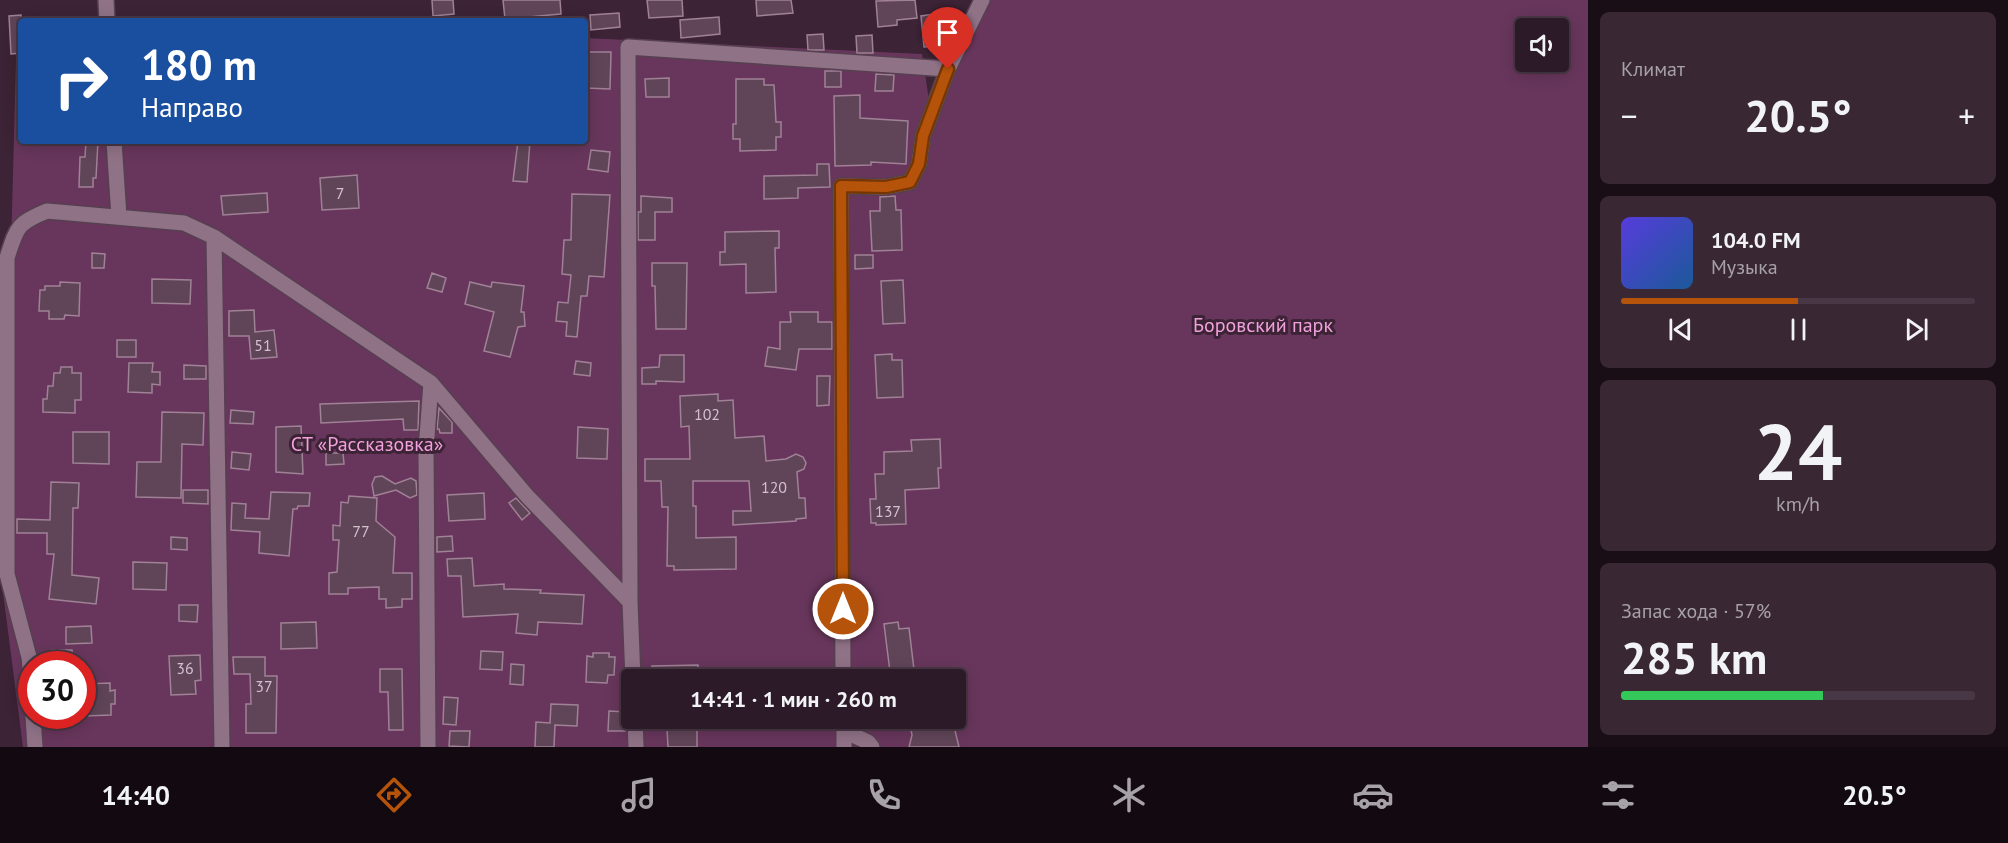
<!DOCTYPE html>
<html lang="ru">
<head>
<meta charset="utf-8">
<style>
  body { margin:0; font-family:"PT Sans",sans-serif; background:#392734; color:#f1f3f6; height:100vh; display:flex; flex-direction:column; font-size:22px; white-space:nowrap }
  * { box-sizing:border-box; margin:0 }
  p { font-size:20px; color:#a7a1a8 }
  .icon { flex:none; width:33px; height:33px; fill:none; stroke:currentColor; stroke-width:2; stroke-linecap:round; stroke-linejoin:round }
  .map { position:relative; flex:1; overflow:hidden }
  .details { display:flex; flex-direction:column; gap:12px; padding:12px; background:#190e16; width:420px }
  .details>* { flex:none }
  .hud { position:absolute; left:18px; top:18px; width:570px; height:126px; border-radius:6px; box-shadow:0 3px 15px #0003,0 0 0 2px #483845; background:#1a4fa0; color:#fff; overflow:hidden }
  .fabs { position:absolute; left:1515px; top:18px; display:grid; gap:12px }
  .fabs a { display:grid; place-items:center; width:54px; height:54px; border-radius:6px; background:#2d1a28; box-shadow:0 3px 15px #0003,0 0 0 2px #483845; font-size:30px }
  .speed { position:absolute; left:18px; top:651px; display:flex; gap:12px; font-size:30px; font-weight:700; text-align:center }
  .speed>* { display:grid; place-content:center; width:78px; height:78px; border-radius:50%; background:#2d1a28; box-shadow:0 3px 15px #0003,0 0 0 2px #483845; line-height:1 }
  .speed .limit { border:9px solid #d22; background:#fff; color:#111 }
  .pin { position:absolute; display:grid; place-items:center; width:51px; height:51px; color:#fff; margin:-62px -26px; border-radius:50% 50% 50% 0; rotate:-45deg; box-shadow:0 0 6px #0007 }
  .pin .icon { rotate:45deg }
  .me { position:absolute; width:66px; margin:-33px; rotate:0deg; stroke-linejoin:round; filter:drop-shadow(0 0 4px #0008) }
  .turn { display:flex; align-items:center; gap:21px; height:126px; padding:0 24px; font-size:27px }
  .turn .icon { width:78px; height:78px; stroke-width:2.5 }
  .turn b { display:block; font-size:42px; line-height:51px }
  .big { font-size:45px; font-weight:700; line-height:1.1 }
  .details .tile { flex:1; display:flex; flex-direction:column; justify-content:center; gap:9px; min-width:0; padding:0 21px; border-radius:9px; background:#392734 }
  .details .dial { align-items:center; gap:0 }
  .dial b { font-size:78px; line-height:1 }
  .song { display:flex; align-items:center; gap:18px }
  .cover { width:72px; height:72px; border-radius:9px; background:linear-gradient(135deg,hsl(250 70% 55%),hsl(210 70% 35%)) }
  .played { height:6px; border-radius:3px; background:linear-gradient(90deg,#b45309 50%,#483845 50%) }
  .keys { display:flex; justify-content:space-around; direction:ltr }
  .heat { display:flex; justify-content:space-between; align-items:center; font-size:33px; direction:ltr }
  .charge { height:9px; border-radius:4px; background:linear-gradient(90deg,#34c759 57%,#483845 0) }
  .trip { position:absolute; left:621px; top:669px; width:345px; height:60px; border-radius:6px; background:#2d1a28; box-shadow:0 3px 15px #0003,0 0 0 2px #483845; font-weight:700; line-height:60px; text-align:center }
  .tab-bar { display:flex; height:96px; justify-content:space-around; align-items:center; background:#120a10; color:#a7a1a8 }
  .tab-bar .icon { width:42px; height:42px }
  .tab-bar .current { color:#b45309 }
  .tab-bar b { font-size:27px; color:#f1f3f6 }
  main { display:flex; flex:1; min-height:0 }
  .map>svg:first-child { display:block }
  .green { fill:#68365c; fill-rule:evenodd }
  .building { fill:#604558; stroke:#a08196; stroke-width:1.5 }
  .lines { fill:none; stroke-linecap:round; stroke-linejoin:round }
  .minor-casing { stroke:#564050; stroke-width:18 }
  .minor { stroke:#907287; stroke-width:15 }
  .route-casing { stroke:#753606; stroke-width:15 }
  .route { stroke:#b45309; stroke-width:10 }
  .labels { text-anchor:middle; stroke-width:6; stroke-linejoin:round; paint-order:stroke }
  .number-label { font-size:16px; fill:#d4c0cd }
  .park-label { font-size:20px; fill:#f1a1db; stroke:#3c2335 }
</style>
</head>
<body>
<main>
<div class="map">
<svg width="1588" height="747" viewBox="0 0 1588 747">
  <rect width="100%" height="100%" fill="#3c2335"/>
  <path class="green" d="M 990,0 L 1588,0 L 1588,747 L 23,747 L 2,585 L 17,24 L 21,24 L 21,141 L 585,141 L 585,38 L 922,54 L 933,127 L 941,97 ZM 1526,28 L 1558,28 L 1558,62 L 1526,62 ZM 32,664 L 82,664 L 82,716 L 32,716 ZM 632,680 L 956,680 L 956,718 L 632,718 Z"/>
  <path class="building" d="M 432,0 L 453,0 L 454,14 L 433,16 Z
    M 503,0 L 560,0 L 561,14 L 505,19 Z
    M 647,0 L 682,0 L 683,16 L 649,18 Z
    M 756,0 L 791,0 L 793,13 L 757,16 Z
    M 915,0 L 917,18 L 897,20 L 897,25 L 878,27 L 876,1 Z
    M 619,13 L 620,27 L 591,30 L 590,15 Z
    M 934,14 L 935,17 L 945,16 L 946,33 L 936,34 L 937,46 L 924,47 L 921,16 Z
    M 21,15 L 21,53 L 11,54 L 9,16 Z
    M 719,17 L 720,34 L 681,38 L 680,20 Z
    M 823,34 L 824,50 L 808,50 L 807,35 Z
    M 872,35 L 873,53 L 857,53 L 856,36 Z
    M 585,52 L 611,52 L 610,89 L 585,88 Z
    M 825,71 L 841,71 L 841,87 L 825,87 Z
    M 876,74 L 894,75 L 893,91 L 875,91 Z
    M 669,78 L 669,97 L 646,97 L 645,79 Z
    M 736,79 L 764,79 L 764,85 L 774,85 L 776,122 L 781,122 L 781,137 L 776,137 L 776,150 L 740,151 L 740,139 L 733,139 L 733,124 L 736,124 Z
    M 860,95 L 860,118 L 908,121 L 906,164 L 871,162 L 871,165 L 835,166 L 834,96 Z
    M 86,141 L 98,141 L 96,178 L 93,178 L 93,187 L 79,187 L 80,157 L 85,157 Z
    M 518,141 L 530,141 L 527,182 L 513,181 Z
    M 591,150 L 610,152 L 608,172 L 588,169 Z
    M 817,164 L 829,164 L 830,187 L 798,188 L 798,198 L 764,199 L 764,176 L 817,175 Z
    M 357,175 L 359,208 L 322,210 L 320,178 Z
    M 267,193 L 268,212 L 223,215 L 221,196 Z
    M 572,194 L 610,195 L 604,277 L 589,276 L 587,296 L 581,296 L 577,337 L 566,336 L 567,322 L 556,321 L 558,302 L 568,303 L 571,275 L 562,274 L 564,240 L 571,240 Z
    M 641,196 L 672,198 L 672,212 L 655,212 L 655,240 L 638,240 L 638,212 L 641,212 Z
    M 895,196 L 896,210 L 901,210 L 902,250 L 872,251 L 870,211 L 880,211 L 880,197 Z
    M 779,231 L 779,248 L 775,248 L 776,292 L 746,293 L 746,264 L 720,265 L 720,252 L 725,252 L 725,232 Z
    M 92,253 L 105,254 L 104,268 L 92,268 Z
    M 855,255 L 873,255 L 873,268 L 855,269 Z
    M 652,263 L 687,263 L 686,329 L 656,329 L 655,286 L 652,286 Z
    M 432,273 L 446,278 L 442,292 L 427,288 Z
    M 152,279 L 191,280 L 190,304 L 152,303 Z
    M 903,280 L 905,323 L 883,324 L 881,281 Z
    M 60,282 L 80,283 L 79,316 L 65,315 L 64,319 L 49,319 L 49,311 L 39,311 L 40,290 L 45,290 L 45,286 L 60,286 Z
    M 470,282 L 491,287 L 492,282 L 524,286 L 521,312 L 524,312 L 525,326 L 518,327 L 510,357 L 484,351 L 494,312 L 465,304 Z
    M 254,310 L 255,332 L 274,330 L 277,357 L 251,359 L 249,336 L 229,336 L 229,311 Z
    M 790,312 L 818,312 L 818,322 L 832,322 L 832,349 L 799,349 L 796,370 L 765,366 L 768,347 L 780,349 L 780,322 L 791,322 Z
    M 117,340 L 136,340 L 136,357 L 117,357 Z
    M 892,354 L 892,360 L 902,360 L 903,397 L 877,398 L 875,355 Z
    M 660,355 L 684,355 L 684,382 L 656,381 L 656,384 L 642,384 L 642,368 L 659,367 Z
    M 576,361 L 591,363 L 590,376 L 574,374 Z
    M 129,363 L 153,363 L 152,372 L 160,372 L 160,385 L 152,384 L 152,393 L 128,392 Z
    M 184,365 L 206,366 L 206,379 L 184,379 Z
    M 61,367 L 72,367 L 72,373 L 81,373 L 81,400 L 75,400 L 75,413 L 43,412 L 43,399 L 47,399 L 48,386 L 53,386 L 54,373 L 60,373 Z
    M 817,376 L 830,376 L 829,405 L 817,406 Z
    M 718,394 L 718,401 L 733,400 L 735,438 L 764,436 L 766,461 L 786,459 L 796,454 L 803,457 L 806,463 L 804,469 L 797,472 L 799,498 L 805,498 L 806,518 L 796,519 L 796,521 L 733,525 L 733,511 L 751,511 L 749,481 L 693,481 L 693,506 L 696,506 L 696,538 L 736,537 L 736,569 L 674,570 L 674,566 L 667,566 L 668,507 L 662,507 L 661,481 L 645,481 L 645,459 L 690,459 L 689,426 L 681,427 L 680,396 Z
    M 419,401 L 418,430 L 404,430 L 403,419 L 321,423 L 320,404 Z
    M 439,408 L 452,422 L 452,433 L 440,433 L 439,429 L 437,429 Z
    M 231,410 L 254,412 L 253,424 L 230,423 Z
    M 162,412 L 204,413 L 203,445 L 182,444 L 181,498 L 136,497 L 137,462 L 161,462 Z
    M 301,426 L 303,474 L 276,472 L 276,427 Z
    M 578,427 L 608,429 L 607,459 L 577,458 Z
    M 73,432 L 109,432 L 109,464 L 73,463 Z
    M 940,439 L 941,468 L 938,468 L 939,488 L 905,490 L 906,524 L 876,525 L 876,523 L 871,523 L 870,499 L 876,499 L 875,474 L 884,474 L 884,452 L 912,451 L 911,440 Z
    M 232,452 L 251,454 L 249,470 L 231,468 Z
    M 326,453 L 343,453 L 344,464 L 326,465 Z
    M 382,476 L 395,484 L 411,478 L 416,481 L 417,495 L 410,498 L 396,490 L 374,496 L 372,484 L 375,477 Z
    M 51,482 L 79,483 L 78,508 L 73,508 L 72,575 L 99,578 L 96,604 L 49,599 L 54,554 L 47,554 L 47,533 L 17,533 L 17,519 L 50,520 Z
    M 183,490 L 208,490 L 208,504 L 183,503 Z
    M 271,492 L 310,493 L 309,506 L 298,506 L 297,509 L 293,509 L 289,556 L 259,553 L 260,532 L 231,530 L 232,503 L 246,504 L 245,518 L 269,519 Z
    M 484,493 L 485,519 L 449,521 L 447,495 Z
    M 349,496 L 377,498 L 376,521 L 395,537 L 393,573 L 412,573 L 412,599 L 402,599 L 402,607 L 386,608 L 386,599 L 379,599 L 379,587 L 348,588 L 348,594 L 329,594 L 329,573 L 337,572 L 339,540 L 333,540 L 333,525 L 340,526 L 341,502 L 348,503 Z
    M 516,498 L 530,513 L 522,520 L 509,503 Z
    M 452,536 L 453,551 L 437,552 L 437,537 Z
    M 171,537 L 187,538 L 187,550 L 171,549 Z
    M 472,558 L 474,586 L 504,584 L 504,589 L 541,590 L 540,593 L 584,595 L 582,624 L 538,622 L 537,635 L 516,633 L 518,614 L 463,617 L 461,576 L 448,576 L 447,559 Z
    M 133,562 L 167,563 L 166,590 L 133,589 Z
    M 179,605 L 198,605 L 197,622 L 179,621 Z
    M 316,622 L 317,648 L 281,649 L 281,623 Z
    M 898,622 L 899,629 L 909,628 L 915,678 L 891,680 L 884,624 Z
    M 91,626 L 92,643 L 66,644 L 66,627 Z
    M 52,650 L 72,650 L 73,664 L 52,664 Z
    M 481,651 L 503,652 L 502,670 L 480,669 Z
    M 593,653 L 609,653 L 609,657 L 615,657 L 614,675 L 608,675 L 607,683 L 586,682 L 587,656 L 593,657 Z
    M 200,655 L 201,680 L 195,681 L 196,694 L 171,695 L 169,656 Z
    M 233,657 L 265,657 L 265,676 L 277,676 L 276,733 L 246,733 L 246,704 L 251,704 L 250,674 L 234,674 Z
    M 511,664 L 524,665 L 523,685 L 510,684 Z
    M 698,665 L 698,680 L 652,680 L 652,666 Z
    M 380,669 L 402,669 L 403,730 L 389,730 L 388,692 L 380,692 Z
    M 110,683 L 110,691 L 115,690 L 115,704 L 111,704 L 111,715 L 85,716 L 85,707 L 82,707 L 84,684 Z
    M 444,697 L 458,698 L 456,725 L 443,724 Z
    M 551,704 L 578,705 L 577,726 L 555,725 L 554,747 L 535,747 L 536,722 L 550,723 Z
    M 609,711 L 626,712 L 625,731 L 608,731 Z
    M 915,718 L 952,718 L 959,747 L 909,747 L 912,735 L 910,724 L 916,723 Z
    M 697,728 L 697,747 L 668,747 L 667,729 Z
    M 450,731 L 470,731 L 469,747 L 449,746 Z"/>
  <g class="lines">
    <defs>
      <path id="minor" d="M 106,0 L 107,21
        M 114,141 L 119,217
        M 214,237 L 222,747
        M 630,602 L 633,680
        M 843,680 L 841,186 L 886,187 L 910,182 L 919,164 L 923,136 L 948,69
        M 32,690 L 29,657 L 7,574 L 7,258 C 17,227 17,223 47,211 L 184,223 L 214,237 L 431,383 L 527,496 L 630,602 L 628,47 L 948,69 L 982,0
        M 33,716 L 35,747
        M 635,718 L 636,747
        M 844,718 L 844,747
        M 844,731 L 868,742 L 872,747
        M 428,747 L 426,450 L 431,383"/>
    </defs>
    <use href="#minor" class="minor-casing"/>
    <use href="#minor" class="minor"/>
  </g>
  <g class="lines">
    <defs>
      <path id="route" d="M 843,609 L 841,186 L 886,187 L 910,182 L 919,164 L 923,136 L 948,69"/>
    </defs>
    <use href="#route" class="route-casing"/>
    <use href="#route" class="route"/>
  </g>
  <g class="labels">
    <g class="number-label">
      <text x="340" y="199">7</text>
      <text x="263" y="351">51</text>
      <text x="707" y="420">102</text>
      <text x="774" y="493">120</text>
      <text x="888" y="517">137</text>
      <text x="361" y="537">77</text>
      <text x="185" y="674">36</text>
      <text x="264" y="692">37</text>
    </g>
    <g class="park-label">
      <text x="1263" y="332">Боровский парк</text>
      <text x="367" y="451">СТ «Рассказовка»</text>
    </g>
  </g>
</svg>
<div class="fabs">
<a><svg class="icon" aria-label="sound" viewBox="0 0 24 24"><path d="M4 9h4l5-4v14l-5-4H4zM17 9q2 3 0 6"/></svg></a>
</div>
<div class="speed"><div class="limit">30</div></div>
<div class="pin" style="left:948px;top:69px;background:#d93025"><svg class="icon" aria-label="arrive" viewBox="0 0 24 24"><path d="M6 21V4h12l-3 4 3 4H6"/></svg></div>
<svg class="me" style="left:843px;top:609px" viewBox="-20 -20 40 40"><circle r="17" fill="#b45309" stroke="#fff" stroke-width="3"/><path d="M0-11L8 9 0 5-8 9z" fill="#fff"/></svg>
<div class="trip">14:41 · 1 мин · 260 m</div>
<div class="hud">
<div class="turn"><svg class="icon" aria-label="right" viewBox="0 0 24 24"><path d="M7 20v-9h11M14 6l5 5-5 5"/></svg><div><b>180 m</b>Направо</div></div>
</div>
</div>
<section class="details">
<div class="tile"><p>Климат</p>
<div class="heat"><a>−</a><b class="big">20.5°</b><a>+</a></div>
</div>
<div class="tile">
<div class="song"><i class="cover"></i><div><b>104.0 FM</b><p>Музыка</p></div></div>
<div class="played"></div>
<div class="keys"><svg class="icon" aria-label="previous" viewBox="0 0 24 24"><path d="M18 5L8 12l10 7zM5 5v14"/></svg><svg class="icon" aria-label="pause" viewBox="0 0 24 24"><path d="M8 5v14M16 5v14"/></svg><svg class="icon" aria-label="next" viewBox="0 0 24 24"><path d="M6 5l10 7-10 7zM19 5v14"/></svg></div>
</div>
<div class="tile dial"><b>24</b><p>km/h</p></div>
<div class="tile"><p>Запас хода · 57%</p><b class="big">285 km</b><div class="charge"></div></div>
</section>
</main>
<nav class="tab-bar">
<b>14:40</b>
<svg class="icon current" aria-label="directions" viewBox="0 0 24 24"><path d="M12 3l9 9-9 9-9-9zM9 14v-3h6M13 9l2 2-2 2"/></svg>
<svg class="icon" aria-label="music" viewBox="0 0 24 24"><path d="M9 18V5l10-2v13"/><circle cx="6" cy="18" r="3"/><circle cx="16" cy="16" r="3"/></svg>
<svg class="icon" aria-label="phone" viewBox="0 0 24 24"><path d="M5 4h4l2 5-3 2q2 4 5 5l2-3 5 2v4C11 20 4 13 5 4z"/></svg>
<svg class="icon" aria-label="climate" viewBox="0 0 24 24"><path d="M12 3v18M4 7l16 10M4 17L20 7"/></svg>
<svg class="icon" aria-label="car" viewBox="0 0 24 24"><path d="M5 17H2v-5l4-1 3-4h7l3 4 3 1v5h-3M9 17h6M6 11h13"/><circle cx="7" cy="17" r="2"/><circle cx="17" cy="17" r="2"/></svg>
<svg class="icon" aria-label="filters" viewBox="0 0 24 24"><path d="M4 7h16M4 17h16"/><circle cx="9" cy="7" r="2"/><circle cx="15" cy="17" r="2"/></svg>
<b>20.5°</b>
</nav>
</body>
</html>
